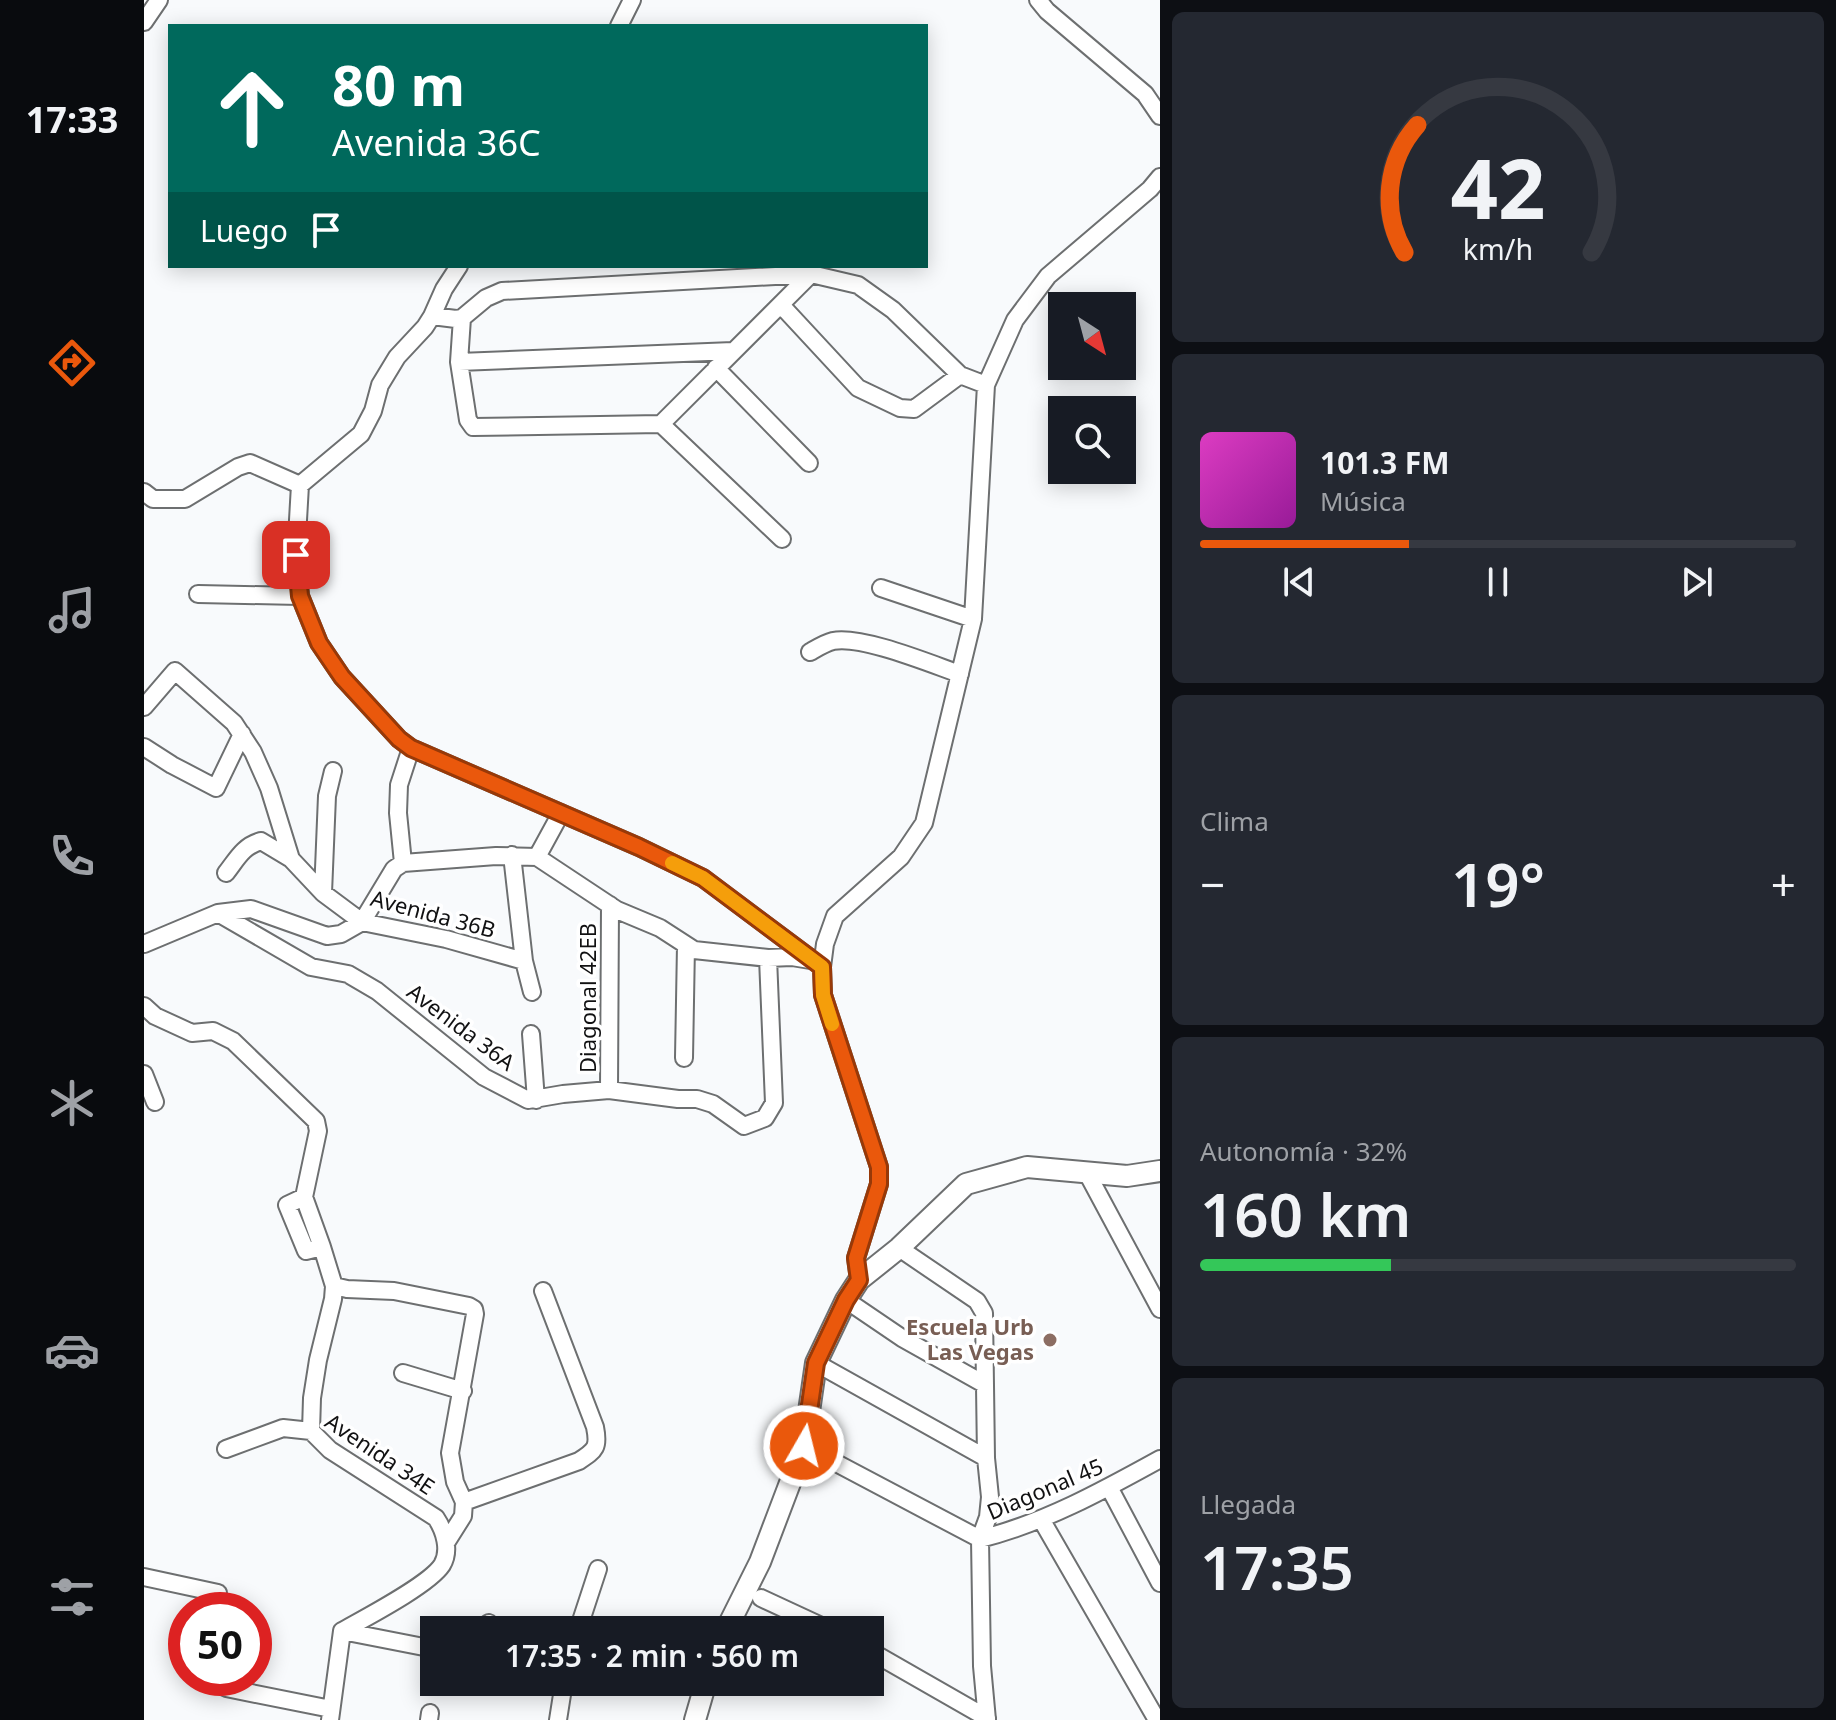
<!DOCTYPE html>
<html lang="es">
<head>
<meta charset="utf-8">
<style>
  body { margin:0; font-family:"Noto Sans",sans-serif; background:#242831; color:#f1f3f6; height:100vh; display:flex; flex-direction:column; font-size:30px; white-space:nowrap }
  * { box-sizing:border-box; margin:0 }
  p { font-size:26px; color:#9ea1a6 }
  .icon { flex:none; width:44px; height:44px; fill:none; stroke:currentColor; stroke-width:2; stroke-linecap:round; stroke-linejoin:round }
  .map { position:relative; flex:1; overflow:hidden }
  .details { display:flex; flex-direction:column; gap:12px; padding:12px; background:#0d0f14; width:676px }
  .details>* { flex:none }
  .guide { position:absolute; left:24px; top:24px; width:760px; height:244px; border-radius:0px; box-shadow:0 4px 20px #0003; background:#00695c; color:#fff; overflow:hidden }
  .needle { width:52px; rotate:144deg }
  .buttons { position:absolute; left:904px; top:292px; display:grid; gap:16px }
  .buttons a { display:grid; place-items:center; width:88px; height:88px; border-radius:0px; background:#171b24; box-shadow:0 4px 20px #0003; font-size:40px }
  .speed { position:absolute; left:24px; top:1592px; display:flex; gap:16px; font-size:40px; font-weight:700; text-align:center }
  .speed>* { display:grid; place-content:center; width:104px; height:104px; border-radius:50%; background:#171b24; box-shadow:0 4px 20px #0003; line-height:1 }
  .speed .limit { border:12px solid #d22; background:#fff; color:#111 }
  .pin { position:absolute; display:grid; place-items:center; width:68px; height:68px; color:#fff; margin:-34px; border-radius:16px; box-shadow:0 4px 12px #0006 }
  .me { position:absolute; width:88px; margin:-44px; rotate:8deg; stroke-linejoin:round; filter:drop-shadow(0 0 6px #0008) }
  .turn { display:flex; align-items:center; gap:28px; height:168px; padding:0 32px; font-size:36px }
  .turn .icon { width:104px; height:104px; stroke-width:2.5 }
  .turn b { display:block; font-size:56px; line-height:68px }
  .then { display:flex; align-items:center; height:76px; padding:0 32px; background:#0003; gap:16px; font-size:30px }
  .big { font-size:60px; font-weight:600; line-height:1.1 }
  .details .card { flex:1; display:flex; flex-direction:column; justify-content:center; gap:12px; min-width:0; padding:0 28px; border-radius:12px; background:#242831 }
  .details .dial { align-items:center; gap:0 }
  .dial svg { height:208px; overflow:visible; fill:none; stroke:#363941; stroke-width:7; stroke-linecap:round; text-anchor:middle }
  .dial text { fill:#f1f3f6; stroke:none }
  .song { display:flex; align-items:center; gap:24px }
  .cover { width:96px; height:96px; border-radius:12px; background:linear-gradient(135deg,hsl(310 70% 55%),hsl(300 70% 35%)) }
  .played { height:8px; border-radius:4px; background:linear-gradient(90deg,#ea580c 35%,#363941 35%) }
  .keys { display:flex; justify-content:space-around; direction:ltr }
  .heat { display:flex; justify-content:space-between; align-items:center; font-size:44px; direction:ltr }
  .charge { height:12px; border-radius:6px; background:linear-gradient(90deg,#34c759 32%,#363941 0) }
  .trip { position:absolute; left:276px; top:1616px; width:464px; height:80px; border-radius:0px; background:#171b24; box-shadow:0 4px 20px #0003; font-weight:600; line-height:80px; text-align:center }
  main { display:flex; flex:1; min-height:0 }
  .tab-bar { display:flex; flex-direction:column; width:144px; justify-content:space-around; align-items:center; background:#090b0e; color:#9ea1a6 }
  .tab-bar .icon { width:56px; height:56px }
  .tab-bar .current { color:#ea580c }
  .tab-bar b { font-size:36px; color:#f1f3f6 }
  .map>svg:first-child { display:block }
  .lines { fill:none; stroke-linecap:round; stroke-linejoin:round }
  .minor-casing { stroke:#6d6f70; stroke-width:20 }
  .major-casing { stroke:#6d6f70; stroke-width:24 }
  .minor { stroke:#fff; stroke-width:16 }
  .major { stroke:#fff; stroke-width:20 }
  .route-casing { stroke:#983908; stroke-width:20 }
  .route { stroke:#ea580c; stroke-width:14 }
  .slow { stroke:#f59e0b; stroke-width:14 }
  .education-dot { fill:#8d6e63; stroke:#fff; stroke-width:3 }
  .labels { text-anchor:middle; stroke-width:7; stroke-linejoin:round; paint-order:stroke }
  .street-label { font-size:22px; fill:#111112; stroke:#fff }
  .education-label { font-size:22px; font-weight:bold; fill:#785e54; stroke:#fff; text-anchor:end }
</style>
</head>
<body>
<main>
<nav class="tab-bar">
<b>17:33</b>
<svg class="icon current" aria-label="directions" viewBox="0 0 24 24"><path d="M12 3l9 9-9 9-9-9zM9 14v-3h6M13 9l2 2-2 2"/></svg>
<svg class="icon" aria-label="music" viewBox="0 0 24 24"><path d="M9 18V5l10-2v13"/><circle cx="6" cy="18" r="3"/><circle cx="16" cy="16" r="3"/></svg>
<svg class="icon" aria-label="phone" viewBox="0 0 24 24"><path d="M5 4h4l2 5-3 2q2 4 5 5l2-3 5 2v4C11 20 4 13 5 4z"/></svg>
<svg class="icon" aria-label="climate" viewBox="0 0 24 24"><path d="M12 3v18M4 7l16 10M4 17L20 7"/></svg>
<svg class="icon" aria-label="car" viewBox="0 0 24 24"><path d="M5 17H2v-5l4-1 3-4h7l3 4 3 1v5h-3M9 17h6M6 11h13"/><circle cx="7" cy="17" r="2"/><circle cx="17" cy="17" r="2"/></svg>
<svg class="icon" aria-label="filters" viewBox="0 0 24 24"><path d="M4 7h16M4 17h16"/><circle cx="9" cy="7" r="2"/><circle cx="15" cy="17" r="2"/></svg>
</nav>
<div class="map">
<svg width="1016" height="1720" viewBox="0 0 1016 1720">
  <rect width="100%" height="100%" fill="#f8fafc"/>
  <g class="lines">
    <defs>
      <path id="minor" d="M 894,0 L 903,11 L 1001,94 L 1016,116
        M 0,22 L 15,0
        M 475,26 L 488,0
        M 667,274 L 517,424 L 329,427 L 324,420 L 315,362 L 318,318 L 342,298 L 358,291 L 667,274 L 714,285 L 749,310 L 816,375 L 842,385
        M 637,305 L 714,388 L 756,408 L 770,409 L 816,375
        M 288,316 L 300,289 L 315,266
        M 315,362 L 589,351
        M 572,368 L 665,463
        M 517,424 L 638,539
        M 156,485 L 152,555 L 156,596 L 175,643 L 198,677 L 255,739 L 267,748 L 495,847 L 559,878 L 678,967 L 679,995 L 735,1167 L 735,1184 L 712,1258 L 715,1280
        M 156,485 L 217,434 L 229,411 L 236,385 L 253,357 L 281,327 L 288,316 L 312,319 L 318,318
        M 0,492 L 9,499 L 41,499 L 94,467 L 106,463 L 156,485
        M 737,588 L 829,619
        M 54,594 L 156,596
        M 666,652 C 673,648 681,643 689,641 C 717,635 787,664 816,674
        M 0,707 L 31,671 L 90,723 L 109,752 L 125,788 L 147,859 L 179,893 L 218,922 L 302,939 L 380,961
        M 0,747 L 28,765 L 72,788 L 98,734
        M 368,855 L 380,961 L 388,992
        M 393,857 L 417,813
        M 259,863 L 352,856 L 393,857 L 473,910 L 516,928 L 550,950 L 624,958 L 648,957 L 666,960
        M 82,873 C 93,859 99,846 117,841 L 147,859
        M 179,893 L 183,796 L 189,771
        M 74,913 L 167,967 L 204,974 L 233,991 L 340,1077 L 384,1100 L 419,1094 L 465,1090 L 534,1099 L 553,1099 L 569,1104 L 600,1126 L 621,1118 L 630,1103 L 624,958
        M 0,944 L 74,913 L 107,909 L 183,936 L 197,934 L 218,922 L 250,869 L 259,863 L 254,813 L 255,785 L 267,748
        M 678,967 L 681,944 L 691,916 L 757,857 L 780,823 L 829,619 L 842,385 L 871,320 L 904,276 L 1006,189 L 1016,177
        M 0,1006 L 11,1016 L 48,1033 L 69,1031 L 89,1041 L 172,1121 L 174,1131 L 160,1197 L 178,1247 L 190,1286 L 189,1299 L 174,1360 L 168,1398 L 167,1431
        M 387,1034 L 392,1100
        M 540,1058 L 542,945
        M 0,1074 L 11,1102
        M 465,1090 L 466,905
        M 943,1173 L 1016,1309
        M 160,1197 L 143,1205 L 162,1251 L 178,1247
        M 190,1286 L 203,1289 L 250,1291 L 325,1306 L 330,1309 L 331,1314 L 306,1453 L 311,1482 L 320,1502 L 319,1516 L 302,1543
        M 702,1300 L 758,1338 L 840,1384
        M 672,1363 L 842,1458
        M 259,1373 L 319,1391
        M 660,1446 L 836,1539 L 844,1517 L 846,1497 L 842,1458 L 840,1313 L 833,1301 L 755,1248
        M 82,1449 L 139,1428 L 167,1431 L 186,1450 L 292,1518 C 300,1530 307,1550 298,1565 C 285,1585 221,1618 198,1631 L 186,1720
        M 965,1487 L 1016,1583
        M 320,1502 L 435,1461 C 452,1450 455,1447 451,1427 L 399,1291
        M 897,1519 L 1013,1720
        M 0,1577 L 74,1593
        M 617,1598 L 686,1630
        M 335,1630 L 345,1623
        M 434,1630 L 454,1569
        M 198,1631 L 290,1649
        M 726,1651 L 843,1718
        M 82,1688 L 187,1709
        M 285,1720 L 286,1713
        M 414,1720 L 420,1682
        M 843,1720 L 838,1666 L 836,1539 C 900,1523 958,1491 1016,1459"/>
      <path id="major" d="M 582,1630 L 616,1562 L 660,1446 L 672,1363 L 702,1300 L 715,1280 L 755,1248 L 822,1184 L 883,1167 L 983,1176 L 1016,1171
        M 551,1720 L 562,1682"/>
    </defs>
    <use href="#minor" class="minor-casing"/>
    <use href="#major" class="major-casing"/>
    <use href="#minor" class="minor"/>
    <use href="#major" class="major"/>
  </g>
  <g class="lines">
    <defs>
      <path id="route" d="M 152,555 L 156,596 L 175,643 L 198,677 L 255,739 L 267,748 L 495,847 L 559,878 L 678,967 L 679,995 L 735,1167 L 735,1184 L 712,1258 L 715,1280 L 702,1300 L 672,1363 L 660,1446"/>
    </defs>
    <use href="#route" class="route-casing"/>
    <use href="#route" class="route"/>
    <path class="slow" d="M 528,863 L 559,878 L 678,967 L 679,995 L 688,1024"/>
  </g>
  <circle class="education-dot" cx="906" cy="1340" r="8"/>
  <g class="labels">
    <g class="street-label">
      <text transform="translate(289 914) rotate(15)" y="8">Avenida 36B</text>
      <text transform="translate(444 998) rotate(-90)" y="8">Diagonal 42EB</text>
      <text transform="translate(317 1027) rotate(37)" y="8">Avenida 36A</text>
      <text transform="translate(236 1454) rotate(34)" y="8">Avenida 34E</text>
      <text transform="translate(901 1489) rotate(-23)" y="8">Diagonal 45</text>
    </g>
    <g class="education-label">
      <text x="890" y="1335">Escuela Urb<tspan x="890" dy="25">Las Vegas</tspan></text>
    </g>
  </g>
</svg>
<div class="buttons">
<a><svg class="needle" viewBox="-14 -14 28 28"><path d="M0-13l5 13h-10z" fill="#e53935"/><path d="M0 13l5-13h-10z" fill="#9ea1a6"/></svg></a>
<a><svg class="icon" aria-label="search" viewBox="0 0 24 24"><circle cx="10" cy="10" r="6"/><path d="M15 15l6 6"/></svg></a>
</div>
<div class="speed"><div class="limit">50</div></div>
<div class="pin" style="left:152px;top:555px;background:#d93025"><svg class="icon" aria-label="arrive" viewBox="0 0 24 24"><path d="M6 21V4h12l-3 4 3 4H6"/></svg></div>
<svg class="me" style="left:660px;top:1446px" viewBox="-20 -20 40 40"><circle r="17" fill="#ea580c" stroke="#fff" stroke-width="3"/><path d="M0-11L8 9 0 5-8 9z" fill="#fff"/></svg>
<div class="trip">17:35 · 2 min · 560 m</div>
<div class="guide">
<div class="turn"><svg class="icon" aria-label="ahead" viewBox="0 0 24 24"><path d="M12 20V5M6 11l6-6 6 6"/></svg><div><b>80 m</b>Avenida 36C</div></div>
<div class="then">Luego<svg class="icon" aria-label="arrive" viewBox="0 0 24 24"><path d="M6 21V4h12l-3 4 3 4H6"/></svg></div>
</div>
</div>
<section class="details">
<div class="card dial"><svg viewBox="0 0 100 80">
<path d="M14 69A42 42 0 1 1 86 69"/>
<path d="M14 69A42 42 0 0 1 19 20" stroke="#ea580c"/>
<text x="50" y="56" font-size="32" font-weight="700">42</text>
<text x="50" y="72" font-size="11">km/h</text>
</svg></div>
<div class="card">
<div class="song"><i class="cover"></i><div><b>101.3 FM</b><p>Música</p></div></div>
<div class="played"></div>
<div class="keys"><svg class="icon" aria-label="previous" viewBox="0 0 24 24"><path d="M18 5L8 12l10 7zM5 5v14"/></svg><svg class="icon" aria-label="pause" viewBox="0 0 24 24"><path d="M8 5v14M16 5v14"/></svg><svg class="icon" aria-label="next" viewBox="0 0 24 24"><path d="M6 5l10 7-10 7zM19 5v14"/></svg></div>
</div>
<div class="card"><p>Clima</p>
<div class="heat"><a>−</a><b class="big">19°</b><a>+</a></div>
</div>
<div class="card"><p>Autonomía · 32%</p><b class="big">160 km</b><div class="charge"></div></div>
<div class="card"><p>Llegada</p><b class="big">17:35</b></div>
</section>
</main>
</body>
</html>
